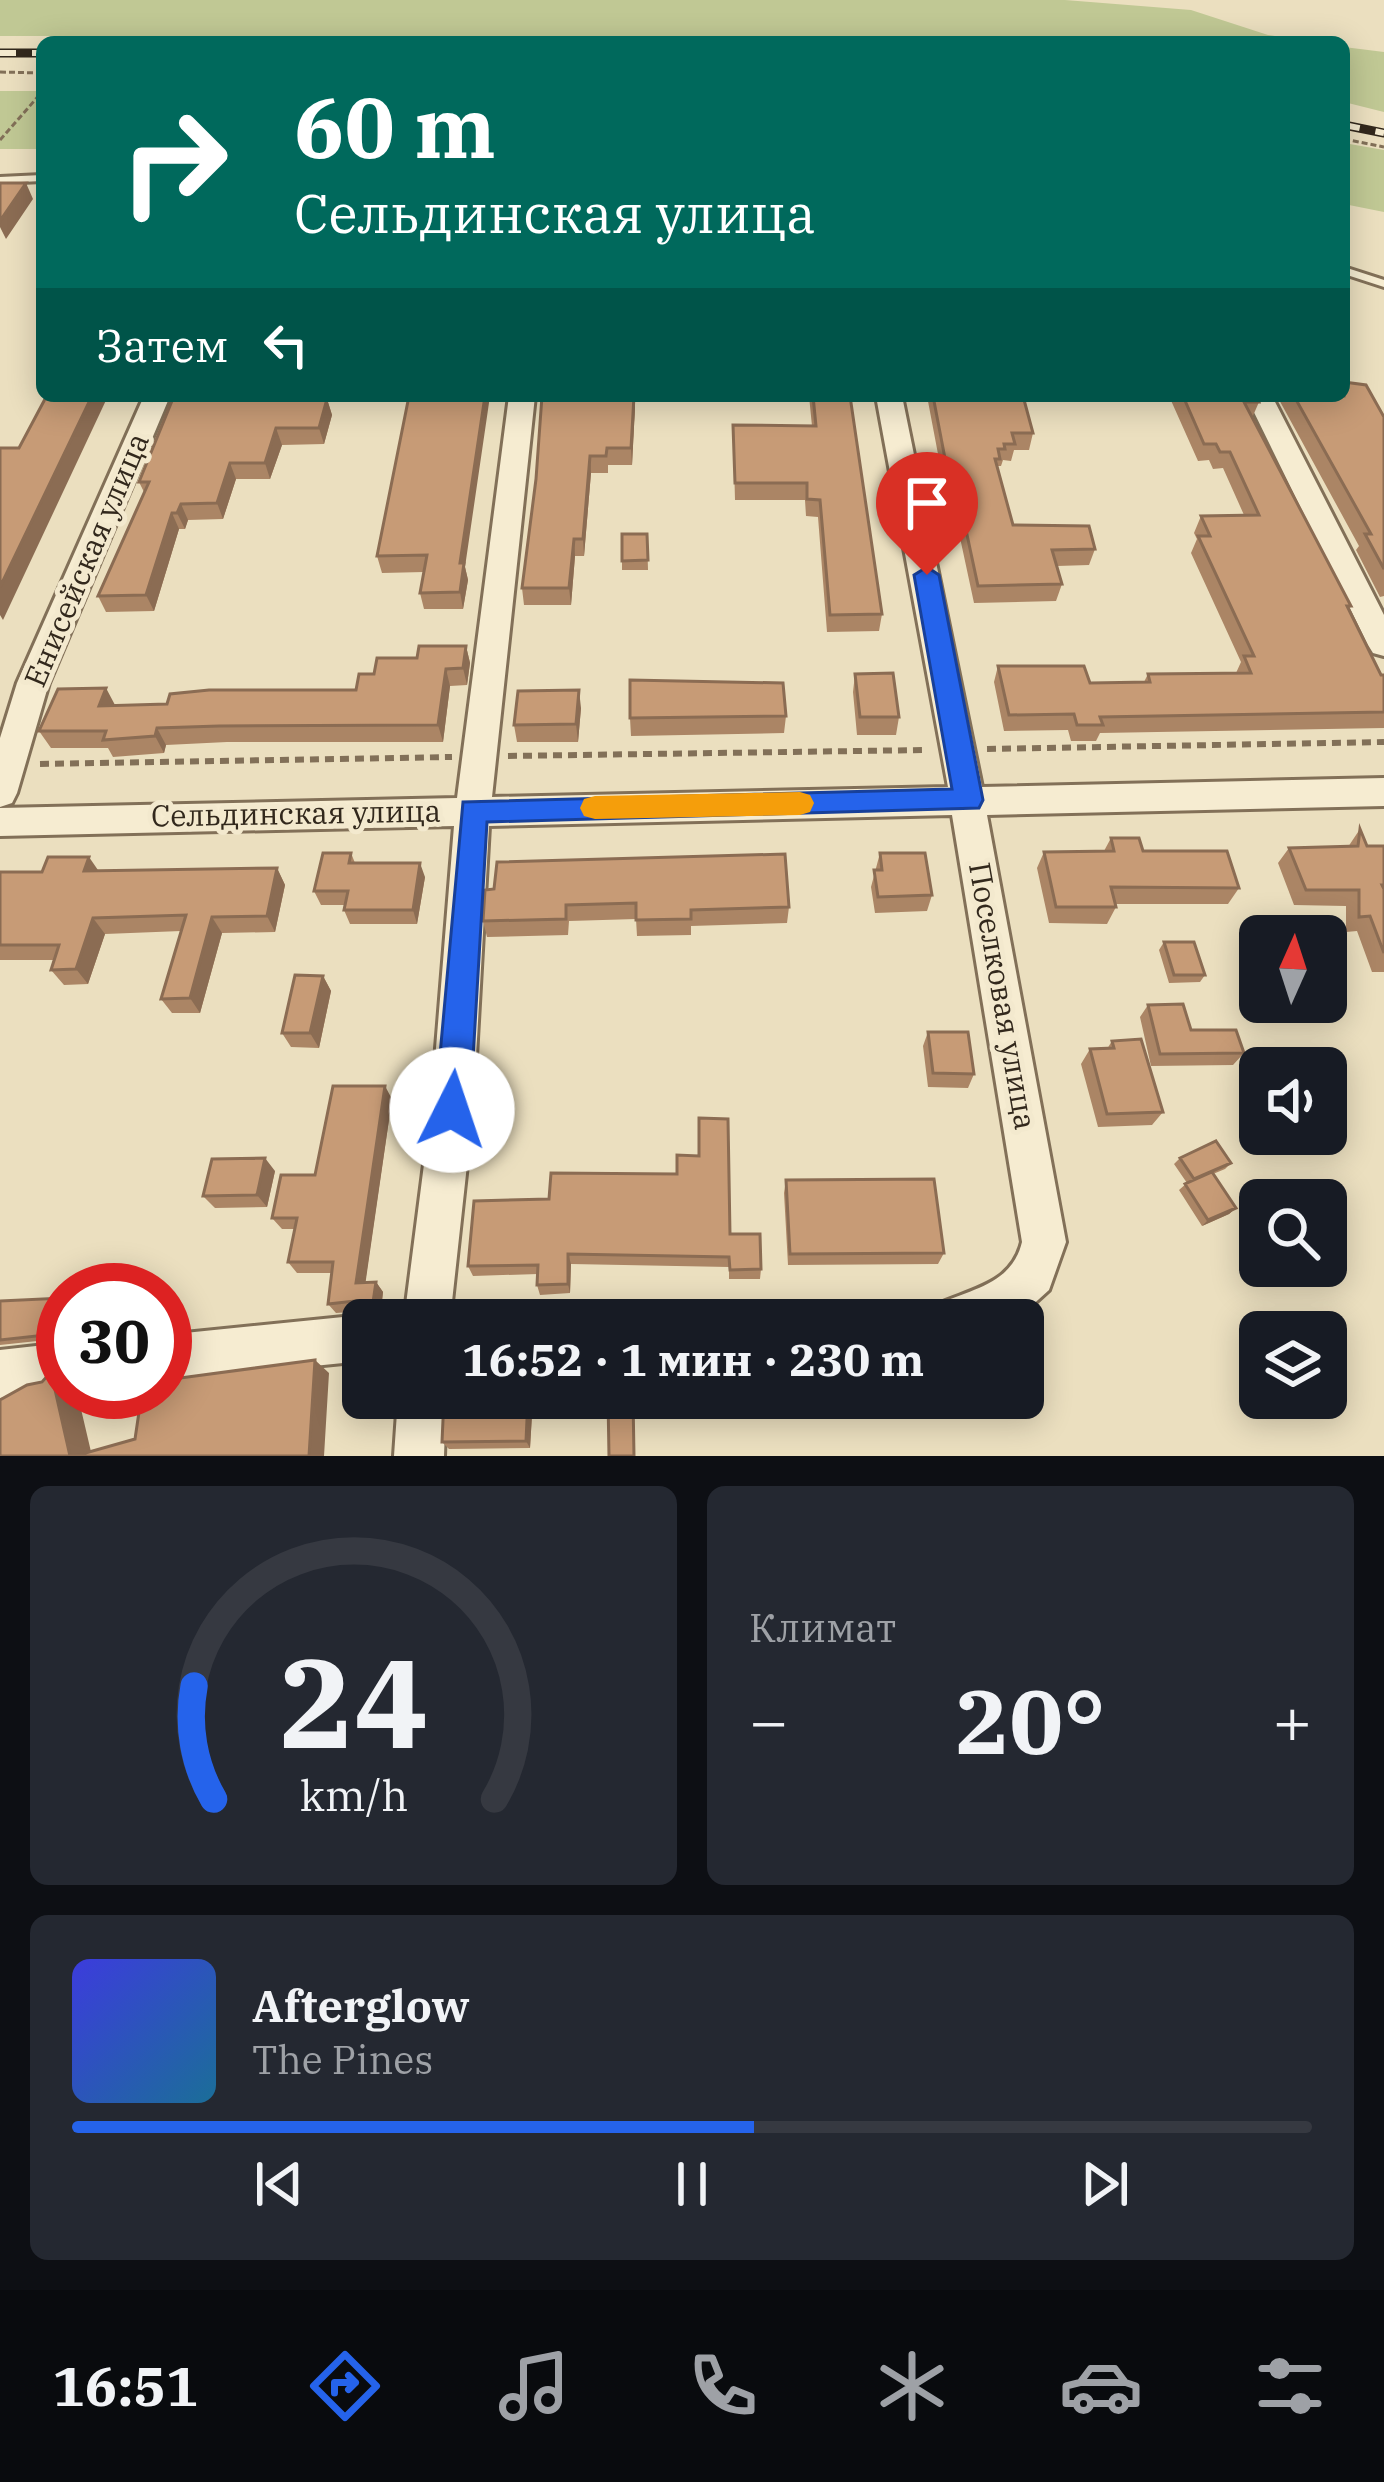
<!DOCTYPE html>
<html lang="ru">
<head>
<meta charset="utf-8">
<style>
  body { margin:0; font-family:"IBM Plex Serif",serif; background:#242831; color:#f1f3f6; height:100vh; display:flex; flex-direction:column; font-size:45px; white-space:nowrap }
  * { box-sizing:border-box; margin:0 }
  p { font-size:39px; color:#9ea1a6 }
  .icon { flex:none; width:66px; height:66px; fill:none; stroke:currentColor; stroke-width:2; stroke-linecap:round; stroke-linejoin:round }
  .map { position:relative; height:1456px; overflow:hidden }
  .details { display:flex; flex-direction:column; gap:30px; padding:30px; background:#0d0f14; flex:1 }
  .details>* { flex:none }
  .guide { position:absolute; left:36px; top:36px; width:1314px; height:366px; border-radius:18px; box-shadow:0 6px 30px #0003; background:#00695c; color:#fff; overflow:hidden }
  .needle { width:78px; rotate:3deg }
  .fabs { position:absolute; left:1239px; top:915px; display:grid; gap:24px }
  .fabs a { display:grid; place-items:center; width:108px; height:108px; border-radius:18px; background:#171b24; box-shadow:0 6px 30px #0003; font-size:60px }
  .speed { position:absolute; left:36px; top:1263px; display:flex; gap:24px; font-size:60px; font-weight:700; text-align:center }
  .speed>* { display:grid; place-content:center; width:156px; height:156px; border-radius:50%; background:#171b24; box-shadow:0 6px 30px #0003; line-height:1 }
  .speed .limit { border:18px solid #d22; background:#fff; color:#111 }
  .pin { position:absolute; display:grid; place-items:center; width:102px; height:102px; color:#fff; margin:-123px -51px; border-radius:50% 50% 50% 0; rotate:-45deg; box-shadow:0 0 12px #0007 }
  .pin .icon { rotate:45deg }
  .me { position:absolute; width:132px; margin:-66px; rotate:4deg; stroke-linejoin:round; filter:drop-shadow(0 0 9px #0008) }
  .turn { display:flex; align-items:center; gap:42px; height:252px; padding:0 60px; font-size:54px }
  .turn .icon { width:156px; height:156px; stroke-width:2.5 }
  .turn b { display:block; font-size:84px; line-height:102px }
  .then { display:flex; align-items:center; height:114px; padding:0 60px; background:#0003; gap:24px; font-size:45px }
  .big { font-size:90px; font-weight:700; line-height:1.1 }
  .details .card { flex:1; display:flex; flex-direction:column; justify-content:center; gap:18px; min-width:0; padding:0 42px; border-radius:18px; background:#242831 }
  .details .dial { align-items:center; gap:0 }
  .dial svg { height:312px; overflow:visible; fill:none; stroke:#363941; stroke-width:7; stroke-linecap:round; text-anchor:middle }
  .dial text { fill:#f1f3f6; stroke:none }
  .song { display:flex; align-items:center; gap:36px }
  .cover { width:144px; height:144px; border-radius:18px; background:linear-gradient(135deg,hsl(240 70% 55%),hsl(200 70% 35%)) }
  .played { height:12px; border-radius:6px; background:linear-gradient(90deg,#2563eb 55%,#363941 55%) }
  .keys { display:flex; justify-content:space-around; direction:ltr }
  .heat { display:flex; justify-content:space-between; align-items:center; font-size:66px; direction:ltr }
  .details .tiles { flex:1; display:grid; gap:30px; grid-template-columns:1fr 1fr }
  .card:last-child { grid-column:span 2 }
  .trip { position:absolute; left:342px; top:1299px; width:702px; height:120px; border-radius:18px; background:#171b24; box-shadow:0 6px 30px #0003; font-weight:700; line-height:120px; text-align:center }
  .menu { display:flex; height:192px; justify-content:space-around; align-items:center; background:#090b0e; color:#9ea1a6 }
  .menu .icon { width:84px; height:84px }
  .menu .on { color:#2563eb }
  .menu b { font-size:54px; color:#f1f3f6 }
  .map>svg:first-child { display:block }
  .green { fill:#c0c894 }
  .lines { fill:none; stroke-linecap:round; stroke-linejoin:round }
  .service-casing { stroke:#827058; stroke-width:6 }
  .minor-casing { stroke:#827058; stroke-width:6 }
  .path-far1 { stroke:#827058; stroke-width:3; stroke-dasharray:6 3; stroke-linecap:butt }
  .path { stroke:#827058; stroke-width:6; stroke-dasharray:9 6; stroke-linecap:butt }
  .service { fill:#f6ecd1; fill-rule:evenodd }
  .minor { fill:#f6ecd1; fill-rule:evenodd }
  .rail-casing { stroke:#32281c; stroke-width:9 }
  .rail { stroke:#f3e9ce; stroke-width:6; stroke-dasharray:16; stroke-linecap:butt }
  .wall { fill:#ab8565 }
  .shaded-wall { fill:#8b6c53 }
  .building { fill:#c79b76; stroke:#8b6c53; stroke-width:3 }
  .route { fill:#2563eb; stroke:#184099; stroke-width:3 }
  .slow { fill:#f59e0b }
  .labels { text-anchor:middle; stroke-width:10; stroke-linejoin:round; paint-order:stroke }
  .street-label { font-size:30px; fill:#32281c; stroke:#f3e9ce }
</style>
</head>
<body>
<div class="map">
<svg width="1384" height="1456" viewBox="0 0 1384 1456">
  <rect width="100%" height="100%" fill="#ebdfbf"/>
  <path class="green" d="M 0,0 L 1065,0 L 1191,10 L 1268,35 L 1315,42 L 876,42 L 827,36 L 0,36 Z
    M 1344,47 L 1384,52 L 1384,112 L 1344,102 Z
    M 0,91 L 42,91 L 42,149 L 0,149 Z
    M 1344,143 L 1384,150 L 1384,212 L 1344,204 Z"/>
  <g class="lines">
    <defs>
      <path id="service" d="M 42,175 L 42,181 L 0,183 L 0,177 Z
        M 1344,267 L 1384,280 L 1384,287 L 1344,274 Z"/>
      <path id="minor" d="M 144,396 L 170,396 L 49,683 L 17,793 L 12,803 L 0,807 L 0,738 L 17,683 Z
        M 509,396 L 535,396 L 492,797 L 948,787 L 876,396 L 902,396 L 982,787 L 1384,778 L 1384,806 L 987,815 L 1066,1242 L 1049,1290 L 1017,1319 L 931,1320 L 938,1304 C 972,1289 1012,1284 1022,1242 L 952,815 L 489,826 L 473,1110 L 450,1320 L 404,1320 L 431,1110 L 454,826 L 0,836 L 0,808 L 457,798 Z
        M 1246,396 L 1272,396 L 1384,615 L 1384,656 L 1373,653 L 1368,645 Z
        M 363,1315 L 376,1320 L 363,1320 L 363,1361 L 165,1381 L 165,1335 Z
        M 63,1343 L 63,1391 L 0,1398 L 0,1350 Z
        M 398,1398 L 446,1398 L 444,1456 L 394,1456 Z"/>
    </defs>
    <use href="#service" class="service-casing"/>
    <use href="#minor" class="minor-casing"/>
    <path class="path-far1" d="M 0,72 L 42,73
      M 1344,139 L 1384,147
      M 0,140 L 42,92"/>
    <path class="path" d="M 987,749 L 1384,742
      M 508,756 L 926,750
      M 40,764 L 452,757"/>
    <use href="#service" class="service"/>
    <use href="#minor" class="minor"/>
    <defs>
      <path id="rail" d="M 0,53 L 42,53
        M 1344,125 L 1384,133"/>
    </defs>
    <use href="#rail" class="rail-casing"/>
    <use href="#rail" class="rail"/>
  </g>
  <path class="wall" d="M 174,396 L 275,396 L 274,399 L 327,399 L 332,415 L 324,444 L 282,445 L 270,479 L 236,479 L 223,519 L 188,520 L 185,529 L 179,529 L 154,611 L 106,612 L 98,596 L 144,492 L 139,482 Z
    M 409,396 L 465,567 L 468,580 L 463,609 L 424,609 L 420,593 L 424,572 L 382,573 L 377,556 Z
    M 809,396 L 850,396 L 882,614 L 879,631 L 827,632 L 818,517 L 806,516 L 805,500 L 735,500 L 733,425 L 812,426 Z
    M 927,396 L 1023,396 L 1033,433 L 1029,450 L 1014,450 L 1011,461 L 1003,460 L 1001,466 L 998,466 L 998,468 L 1013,525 L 1095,549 L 1089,565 L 1057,566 L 1062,584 L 1056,601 L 974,603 L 950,491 L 945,491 Z
    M 1169,396 L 1257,396 L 1259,402 L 1252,418 L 1351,606 L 1349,610 L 1381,675 L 1384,675 L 1384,728 L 1100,733 L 1096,741 L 1071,741 L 1068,730 L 1004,731 L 994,682 L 998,666 L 1090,683 L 1144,682 L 1148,674 L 1236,673 L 1241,662 L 1191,553 L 1197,539 L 1194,533 L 1201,516 L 1244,515 L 1223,468 L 1213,469 L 1209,460 L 1198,461 Z
    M 1277,396 L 1344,396 L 1384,417 L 1384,596 L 1380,597 L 1356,550 L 1359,546 Z
    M 635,407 L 632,465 L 608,465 L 608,473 L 591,473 L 584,556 L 575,556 L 571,605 L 524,605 L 522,588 L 536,479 Z
    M 622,534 L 647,534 L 648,570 L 622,570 Z
    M 466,646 L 470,663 L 467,685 L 450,686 L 443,742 L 227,742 L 166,745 L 164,753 L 113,757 L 108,748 L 51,748 L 39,731 L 115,705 L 167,704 L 356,690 L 374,674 L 417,658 Z
    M 855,674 L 899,717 L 896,735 L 857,735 L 853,692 Z
    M 581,708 L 578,742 L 517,742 L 514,725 Z
    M 786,716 L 784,733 L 631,736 L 630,718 Z
    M 1360,829 L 1367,846 L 1384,846 L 1384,972 L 1372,972 L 1357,931 L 1346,932 L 1346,906 L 1294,905 L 1278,863 L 1289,848 L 1348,847 Z
    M 1111,838 L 1143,851 L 1239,888 L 1228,904 L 1115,904 L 1116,907 L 1107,924 L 1049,923 L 1037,868 L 1044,852 L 1104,851 Z
    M 351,853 L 355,863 L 425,877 L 417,924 L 350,924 L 344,910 L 345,905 L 321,905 L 314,891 Z
    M 880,853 L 932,895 L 927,911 L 875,913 L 871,887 Z
    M 277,868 L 285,885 L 275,932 L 222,933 L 200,1013 L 172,1013 L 161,999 L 181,931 L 105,934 L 88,984 L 64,985 L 51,970 L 54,960 L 0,960 L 0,872 Z
    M 485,890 L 789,907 L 787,923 L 691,926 L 691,935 L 637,936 L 636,919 L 569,921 L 568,935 L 487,937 L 483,921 Z
    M 1164,942 L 1205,975 L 1200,982 L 1169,983 L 1159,950 Z
    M 323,976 L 331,991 L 319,1048 L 291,1047 L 282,1033 Z
    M 1148,1005 L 1191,1030 L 1244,1053 L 1233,1065 L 1151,1066 L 1140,1017 Z
    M 928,1032 L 974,1074 L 968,1088 L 928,1087 L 923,1046 Z
    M 1112,1041 L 1163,1112 L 1152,1125 L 1098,1127 L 1081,1064 L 1090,1049 L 1107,1049 Z
    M 392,1099 L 365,1283 L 376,1282 L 383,1292 L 380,1318 L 363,1311 L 336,1313 L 328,1304 L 332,1273 L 297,1273 L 288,1262 L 295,1229 L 282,1229 L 272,1218 Z
    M 1180,1158 L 1231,1163 L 1225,1169 L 1213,1174 L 1236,1208 L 1229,1214 L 1202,1226 L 1179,1190 L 1187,1183 L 1174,1164 Z
    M 275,1171 L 267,1207 L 215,1208 L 203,1196 Z
    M 786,1180 L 944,1253 L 938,1264 L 788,1265 L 784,1193 Z
    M 730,1234 L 761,1269 L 760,1279 L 729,1279 L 729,1267 L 571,1264 L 570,1293 L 540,1295 L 537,1285 L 538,1274 L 473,1276 L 468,1266 Z
    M 63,1298 L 63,1349 L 59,1347 L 56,1339 L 0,1345 L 0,1301 Z
    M 444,1398 L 533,1398 L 530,1448 L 449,1449 L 442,1442 Z"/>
  <path class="shaded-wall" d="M 26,183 L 33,199 L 6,239 L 0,227 L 0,221 Z
    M 92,396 L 108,396 L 3,620 L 0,615 L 0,587 Z
    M 485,396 L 490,396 L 465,567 L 468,580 L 463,609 L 460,592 L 460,563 Z
    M 634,396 L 635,407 L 632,465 L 631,448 Z
    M 327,399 L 332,415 L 324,444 L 319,428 Z
    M 276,428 L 282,445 L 270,479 L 265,463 Z
    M 590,456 L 591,473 L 584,556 L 583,539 Z
    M 230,463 L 236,479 L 223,519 L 217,503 Z
    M 181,504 L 188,520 L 185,529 L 177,513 Z
    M 172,513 L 179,529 L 154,611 L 146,595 Z
    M 574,539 L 575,556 L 571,605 L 569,588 Z
    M 466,646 L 470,663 L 467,685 L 463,668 Z
    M 446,669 L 450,686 L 443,742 L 438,725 Z
    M 106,688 L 115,705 L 99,706 Z
    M 579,690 L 581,708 L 578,742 L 576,724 Z
    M 157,728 L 166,745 L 164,753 L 155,736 Z
    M 89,857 L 100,873 L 84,871 Z
    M 420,863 L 425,877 L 417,924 L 413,910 Z
    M 277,868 L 285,885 L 275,932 L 267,916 Z
    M 212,917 L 222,933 L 200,1013 L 190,998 Z
    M 93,918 L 105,934 L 88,984 L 76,969 Z
    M 323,976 L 331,991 L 319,1048 L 310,1033 Z
    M 385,1086 L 392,1099 L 364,1293 L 356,1283 Z
    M 265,1158 L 275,1171 L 267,1207 L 257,1195 Z
    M 1236,1208 L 1229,1214 L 1202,1226 L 1208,1220 Z
    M 568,1254 L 571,1264 L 570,1293 L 568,1284 Z
    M 376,1282 L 383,1292 L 380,1318 L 372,1309 Z
    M 165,1296 L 169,1299 L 165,1320 Z
    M 315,1360 L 329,1373 L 324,1456 L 309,1456 Z
    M 51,1372 L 63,1378 L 63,1392 L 77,1392 L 92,1456 L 70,1456 Z
    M 528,1398 L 533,1398 L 530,1448 L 526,1441 Z"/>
  <path class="building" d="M 0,183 L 26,183 L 0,221 Z
    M 1344,382 L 1366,385 L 1384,417 L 1384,569 L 1365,534 L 1371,534 L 1294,396 L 1344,396 Z
    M 65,396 L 92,396 L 0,587 L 0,448 L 19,448 L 45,399 L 63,399 Z
    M 174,396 L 264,396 L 263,400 L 327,399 L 319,428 L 276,428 L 265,463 L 230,463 L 217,503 L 181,504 L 177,513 L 172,513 L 146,595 L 98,596 L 149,482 L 139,482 Z
    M 409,396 L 485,396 L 460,563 L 464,563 L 460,592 L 420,593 L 427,555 L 377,556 Z
    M 542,396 L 634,396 L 631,448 L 607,448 L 606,456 L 590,456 L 583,539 L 574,539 L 569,588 L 522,588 L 536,479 Z
    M 813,396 L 850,396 L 882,614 L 830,615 L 820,500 L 807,499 L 807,483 L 735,483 L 733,425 L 816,426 Z
    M 933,396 L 1023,396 L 1033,433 L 1012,433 L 1015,444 L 1004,444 L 1005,449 L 998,449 L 1000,459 L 995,459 L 1013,525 L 1089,526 L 1095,549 L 1052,550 L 1062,584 L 978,586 L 954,474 L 948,474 Z
    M 1183,396 L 1257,396 L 1259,402 L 1244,402 L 1351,606 L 1347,606 L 1381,675 L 1384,675 L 1384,712 L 1100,717 L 1103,725 L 1077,725 L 1074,714 L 1009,715 L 998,666 L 1084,666 L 1090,683 L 1150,682 L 1148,674 L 1251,673 L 1244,656 L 1254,656 L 1198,536 L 1210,536 L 1201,516 L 1259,515 L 1230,452 L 1220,452 L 1216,444 L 1204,444 Z
    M 622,534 L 647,534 L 648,560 L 622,561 Z
    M 419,646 L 466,646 L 463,668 L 446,669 L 438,725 L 219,726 L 157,728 L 155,736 L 103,740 L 106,731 L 39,731 L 58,689 L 106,688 L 99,706 L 167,704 L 170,694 L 209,690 L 356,690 L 359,674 L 374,674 L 377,658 L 417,658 Z
    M 893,673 L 899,717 L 860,717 L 855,674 Z
    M 630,680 L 783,683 L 786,716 L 630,718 Z
    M 579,690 L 576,724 L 514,725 L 518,691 Z
    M 1360,829 L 1367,846 L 1384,846 L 1384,885 L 1382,885 L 1384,889 L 1384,953 L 1370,916 L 1359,917 L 1359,890 L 1306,890 L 1289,848 L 1358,846 Z
    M 1111,838 L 1139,838 L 1143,851 L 1227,851 L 1239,888 L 1111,887 L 1116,907 L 1056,907 L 1044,852 L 1114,851 Z
    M 323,853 L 351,853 L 349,863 L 420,863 L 413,910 L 344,910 L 348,891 L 314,891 Z
    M 880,853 L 925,853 L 932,895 L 878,897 L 874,870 L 882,870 Z
    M 785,854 L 789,907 L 691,910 L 691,919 L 636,920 L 636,903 L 566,905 L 566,919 L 483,921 L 485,890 L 494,889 L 497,862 Z
    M 48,857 L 89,857 L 84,871 L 277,868 L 267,916 L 212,917 L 190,998 L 161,999 L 186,915 L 93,918 L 76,969 L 51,970 L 59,945 L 0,945 L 0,872 L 42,872 Z
    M 1164,942 L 1194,942 L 1205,975 L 1174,975 Z
    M 295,975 L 323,976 L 310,1033 L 282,1033 Z
    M 1183,1004 L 1191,1030 L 1236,1030 L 1244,1053 L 1160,1054 L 1148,1005 Z
    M 928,1032 L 968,1032 L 974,1074 L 933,1073 Z
    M 1141,1039 L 1163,1112 L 1107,1114 L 1090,1049 L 1114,1048 L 1112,1041 Z
    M 333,1086 L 385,1086 L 356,1283 L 376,1282 L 372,1309 L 355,1301 L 328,1304 L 333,1262 L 288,1262 L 297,1218 L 272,1218 L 281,1175 L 315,1175 Z
    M 699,1118 L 728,1119 L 730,1234 L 760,1234 L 761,1269 L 730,1270 L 729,1257 L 568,1254 L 568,1284 L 537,1285 L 538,1265 L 468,1266 L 474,1201 L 549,1199 L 551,1173 L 677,1174 L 677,1155 L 699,1156 Z
    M 1216,1141 L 1231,1163 L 1194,1179 L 1180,1158 Z
    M 265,1158 L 257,1195 L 203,1196 L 212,1159 Z
    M 1212,1172 L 1236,1208 L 1208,1220 L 1185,1184 Z
    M 934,1179 L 944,1253 L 790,1254 L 786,1180 Z
    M 63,1298 L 63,1346 L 59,1347 L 54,1334 L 0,1340 L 0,1301 Z
    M 315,1360 L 309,1456 L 75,1456 L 135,1439 L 142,1392 L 165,1392 L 165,1380 Z
    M 51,1372 L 70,1456 L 0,1456 L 0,1400 L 27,1385 L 42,1382 Z
    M 444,1398 L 528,1398 L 526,1441 L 442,1442 Z
    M 608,1398 L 633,1398 L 634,1456 L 609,1456 Z"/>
  <path class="route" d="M 927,567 L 939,575 L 983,800 L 979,808 L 487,822 L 470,1110 L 465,1122 L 452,1127 L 440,1122 L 435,1110 L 463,802 L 952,789 L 914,575 Z"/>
  <path class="slow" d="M 800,792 L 810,795 L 814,803 L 810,812 L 800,815 L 595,819 L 584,816 L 580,808 L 584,799 L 595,796 Z"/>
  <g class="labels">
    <g class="street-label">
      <text transform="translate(87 560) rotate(-67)" y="10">Енисейская улица</text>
      <text transform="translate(296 814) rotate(-1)" y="10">Сельдинская улица</text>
      <text transform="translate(1002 996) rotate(80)" y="10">Поселковая улица</text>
    </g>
  </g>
</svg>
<div class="fabs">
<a><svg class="needle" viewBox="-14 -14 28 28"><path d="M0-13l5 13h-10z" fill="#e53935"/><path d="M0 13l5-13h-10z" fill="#9ea1a6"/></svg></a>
<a><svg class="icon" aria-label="sound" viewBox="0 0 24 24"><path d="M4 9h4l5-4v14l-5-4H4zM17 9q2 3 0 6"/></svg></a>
<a><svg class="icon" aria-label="search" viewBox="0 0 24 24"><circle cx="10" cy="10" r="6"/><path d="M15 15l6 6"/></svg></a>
<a><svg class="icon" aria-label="layers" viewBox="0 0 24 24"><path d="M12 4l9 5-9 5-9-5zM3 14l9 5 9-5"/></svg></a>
</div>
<div class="speed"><div class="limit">30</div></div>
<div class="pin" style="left:927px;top:575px;background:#d93025"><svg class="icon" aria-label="arrive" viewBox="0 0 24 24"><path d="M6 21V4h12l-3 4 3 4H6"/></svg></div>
<svg class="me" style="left:452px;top:1110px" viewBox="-20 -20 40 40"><circle r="19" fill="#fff"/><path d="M0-13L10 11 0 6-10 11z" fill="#2563eb"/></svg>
<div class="trip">16:52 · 1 мин · 230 m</div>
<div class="guide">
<div class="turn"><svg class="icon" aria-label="right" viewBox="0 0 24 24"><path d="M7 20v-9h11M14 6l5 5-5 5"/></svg><div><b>60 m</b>Сельдинская улица</div></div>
<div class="then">Затем<svg class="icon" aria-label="left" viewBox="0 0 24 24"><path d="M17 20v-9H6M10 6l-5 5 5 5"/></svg></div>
</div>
</div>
<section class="details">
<div class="tiles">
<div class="card dial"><svg viewBox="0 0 100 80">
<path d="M14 69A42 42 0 1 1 86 69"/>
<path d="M14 69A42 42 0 0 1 9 40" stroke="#2563eb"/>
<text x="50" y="56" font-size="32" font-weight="700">24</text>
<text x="50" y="72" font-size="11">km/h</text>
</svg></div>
<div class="card"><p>Климат</p>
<div class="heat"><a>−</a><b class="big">20°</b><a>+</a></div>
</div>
<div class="card">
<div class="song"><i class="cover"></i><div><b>Afterglow</b><p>The Pines</p></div></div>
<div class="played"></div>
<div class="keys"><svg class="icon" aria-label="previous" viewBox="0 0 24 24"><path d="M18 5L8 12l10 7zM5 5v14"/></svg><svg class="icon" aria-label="pause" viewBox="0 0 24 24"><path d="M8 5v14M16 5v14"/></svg><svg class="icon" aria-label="next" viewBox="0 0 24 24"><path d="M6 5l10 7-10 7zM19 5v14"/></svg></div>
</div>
</div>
</section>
<nav class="menu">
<b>16:51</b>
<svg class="icon on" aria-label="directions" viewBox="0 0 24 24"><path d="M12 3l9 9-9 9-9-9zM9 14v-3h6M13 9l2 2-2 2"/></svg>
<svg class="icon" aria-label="music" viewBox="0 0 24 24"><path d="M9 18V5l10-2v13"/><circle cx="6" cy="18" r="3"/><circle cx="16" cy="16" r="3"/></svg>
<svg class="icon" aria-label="phone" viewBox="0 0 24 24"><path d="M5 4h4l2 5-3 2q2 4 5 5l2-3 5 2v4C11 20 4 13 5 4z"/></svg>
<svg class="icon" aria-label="climate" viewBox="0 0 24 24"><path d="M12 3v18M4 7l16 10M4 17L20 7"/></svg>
<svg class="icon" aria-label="car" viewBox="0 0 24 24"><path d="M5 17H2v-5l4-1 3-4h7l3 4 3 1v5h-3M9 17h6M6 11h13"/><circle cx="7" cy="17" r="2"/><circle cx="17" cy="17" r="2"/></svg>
<svg class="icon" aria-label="filters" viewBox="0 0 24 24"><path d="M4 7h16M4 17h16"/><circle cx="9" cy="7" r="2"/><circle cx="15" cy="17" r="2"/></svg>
</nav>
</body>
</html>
